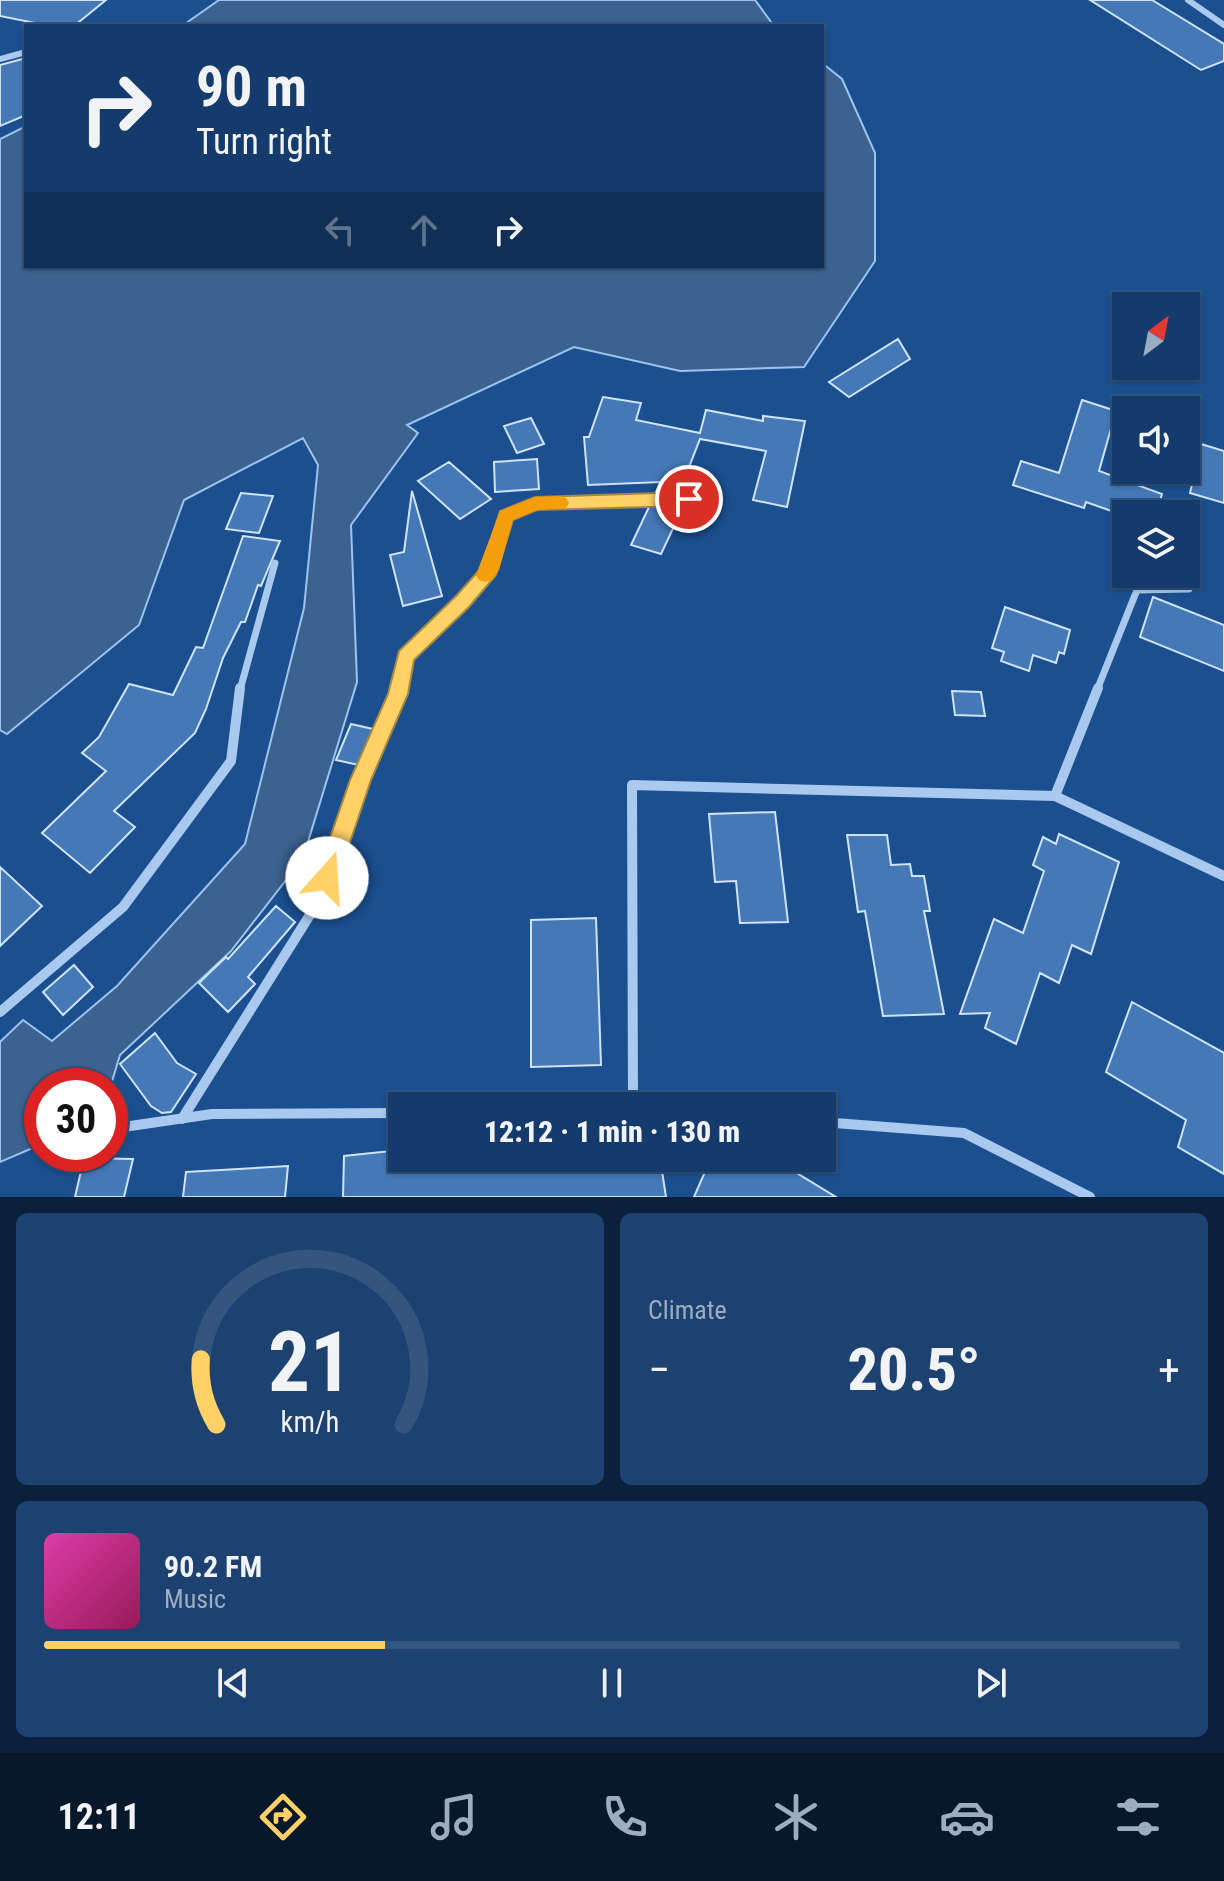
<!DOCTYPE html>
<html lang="en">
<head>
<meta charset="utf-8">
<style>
  body { margin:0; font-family:"Roboto Condensed",sans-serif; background:#1d4271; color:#f1f3f6; height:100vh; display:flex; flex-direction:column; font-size:30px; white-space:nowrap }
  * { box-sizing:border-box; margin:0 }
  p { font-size:26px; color:#9dadc1 }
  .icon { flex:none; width:44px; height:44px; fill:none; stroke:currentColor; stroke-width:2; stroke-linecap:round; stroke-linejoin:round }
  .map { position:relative; height:1197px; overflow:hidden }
  .sheet { display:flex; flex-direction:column; gap:16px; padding:16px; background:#0b203b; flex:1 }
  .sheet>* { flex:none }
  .hud { position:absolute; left:24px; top:24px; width:800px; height:244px; border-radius:0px; box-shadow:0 2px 6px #0004,0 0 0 2px #33557e; background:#143b6b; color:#f1f3f6; overflow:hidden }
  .needle { width:52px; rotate:32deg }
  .fabs { position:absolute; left:1112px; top:292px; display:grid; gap:16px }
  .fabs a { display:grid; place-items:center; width:88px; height:88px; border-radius:0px; background:#143b6b; box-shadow:0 2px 6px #0004,0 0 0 2px #33557e; font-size:40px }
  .speed { position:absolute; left:24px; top:1068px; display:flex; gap:16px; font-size:40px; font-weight:700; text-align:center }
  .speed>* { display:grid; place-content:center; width:104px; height:104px; border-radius:50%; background:#143b6b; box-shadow:0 2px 6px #0004,0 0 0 2px #33557e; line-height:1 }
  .speed .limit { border:12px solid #d22; background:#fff; color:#111 }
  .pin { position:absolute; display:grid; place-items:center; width:68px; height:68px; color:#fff; margin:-34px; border:4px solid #fff; border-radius:50%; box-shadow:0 2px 8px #0007 }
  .me { position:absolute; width:88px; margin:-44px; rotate:19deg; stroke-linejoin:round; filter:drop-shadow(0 0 6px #0008) }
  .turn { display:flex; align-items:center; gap:28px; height:168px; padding:0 40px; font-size:36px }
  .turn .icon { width:104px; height:104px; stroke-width:2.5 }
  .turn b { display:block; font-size:56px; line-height:68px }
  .lanes { display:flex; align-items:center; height:76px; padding:0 40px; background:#0003; justify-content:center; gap:40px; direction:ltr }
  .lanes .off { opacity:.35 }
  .big { font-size:60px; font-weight:800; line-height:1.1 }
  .sheet .widget { flex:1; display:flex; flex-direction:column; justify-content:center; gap:12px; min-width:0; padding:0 28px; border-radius:12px; background:#1d4271 }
  .sheet .dial { align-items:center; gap:0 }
  .dial svg { height:208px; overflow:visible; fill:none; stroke:#33557e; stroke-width:7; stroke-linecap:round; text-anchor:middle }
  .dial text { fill:#f1f3f6; stroke:none }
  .song { display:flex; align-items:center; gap:24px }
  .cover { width:96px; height:96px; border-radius:12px; background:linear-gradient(135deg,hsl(320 70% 55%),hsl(330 70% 35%)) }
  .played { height:8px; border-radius:4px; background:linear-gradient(90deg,#ffd166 30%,#33557e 30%) }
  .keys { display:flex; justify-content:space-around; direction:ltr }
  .heat { display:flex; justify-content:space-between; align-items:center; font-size:44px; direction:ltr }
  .sheet .tiles { flex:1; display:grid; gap:16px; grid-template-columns:1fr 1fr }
  .widget:last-child { grid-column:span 2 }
  .trip { position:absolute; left:388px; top:1092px; width:448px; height:80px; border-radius:0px; background:#143b6b; box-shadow:0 2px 6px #0004,0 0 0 2px #33557e; font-weight:800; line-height:80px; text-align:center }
  .tab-bar { display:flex; height:128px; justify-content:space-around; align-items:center; background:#08182b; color:#9dadc1 }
  .tab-bar .icon { width:56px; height:56px }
  .tab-bar .selected { color:#ffd166 }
  .tab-bar b { font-size:36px; color:#f1f3f6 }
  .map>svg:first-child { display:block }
  .water { fill:#3c6290; stroke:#9cc4f0; stroke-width:2 }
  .building { fill:#4478b7; stroke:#cfe3fa; stroke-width:2 }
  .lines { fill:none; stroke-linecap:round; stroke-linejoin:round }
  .minor-far2 { stroke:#a9c9ee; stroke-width:6 }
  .minor-far1 { stroke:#a9c9ee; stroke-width:7 }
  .minor { stroke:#a9c9ee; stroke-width:10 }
  .route { fill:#ffd166; stroke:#a68842; stroke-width:2 }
  .slow { fill:#f59e0b }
</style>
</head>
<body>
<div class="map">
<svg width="1224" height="1197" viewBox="0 0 1224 1197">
  <rect width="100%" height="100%" fill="#1b4f8f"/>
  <path class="water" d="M 219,0 L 755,0 L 774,26 L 182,26 Z
    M 822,63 L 842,79 L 875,153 L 875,261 L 804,367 L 680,371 L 574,347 L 407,425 L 418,433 L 351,525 L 357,682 L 303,858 L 231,951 L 120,1055 L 110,1088 L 42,1086 L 42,1144 L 0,1162 L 0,1042 L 23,1020 L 52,1041 L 117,986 L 245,844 L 304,608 L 318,465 L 303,438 L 184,500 L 139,625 L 7,734 L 0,730 L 0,139 L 26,126 L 26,266 L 822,266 Z"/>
  <path class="building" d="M 0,0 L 106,0 L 74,26 L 50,26 L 0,16 Z
    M 1090,0 L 1152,0 L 1224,44 L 1224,61 L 1201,70 Z
    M 26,58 L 26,115 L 0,126 L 0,65 Z
    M 898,339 L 910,359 L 849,397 L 829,382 Z
    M 603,397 L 641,403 L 636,420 L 700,433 L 706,410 L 763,421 L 763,416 L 805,421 L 787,507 L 753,500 L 766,451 L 700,439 L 679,493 L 655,494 L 661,482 L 588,485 L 584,437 L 589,437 Z
    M 1082,400 L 1116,411 L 1099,471 L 1162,494 L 1156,514 L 1120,514 L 1086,502 L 1084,508 L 1013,485 L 1021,461 L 1059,473 Z
    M 531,418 L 544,444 L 517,453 L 504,426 Z
    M 1201,444 L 1224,451 L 1224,503 L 1190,493 Z
    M 537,459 L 539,489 L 495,492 L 494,462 Z
    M 449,462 L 491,499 L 460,519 L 418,481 Z
    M 412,491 L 442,596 L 403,606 L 390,555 L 404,552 Z
    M 241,493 L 273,496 L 259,533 L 226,529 Z
    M 674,506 L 671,516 L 678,518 L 661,554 L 631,545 L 649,507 Z
    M 243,536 L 280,541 L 261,586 L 258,585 L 245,622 L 241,622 L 223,658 L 206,709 L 195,733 L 114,811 L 135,827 L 90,873 L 42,833 L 106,771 L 82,753 L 99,737 L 129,684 L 173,695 L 196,647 L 203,648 Z
    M 1153,597 L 1224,625 L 1224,671 L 1140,637 Z
    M 1005,607 L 1070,630 L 1064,654 L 1059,652 L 1056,663 L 1033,655 L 1029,671 L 1001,661 L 1004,652 L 992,648 Z
    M 952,691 L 981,692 L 985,716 L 955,715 Z
    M 351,724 L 373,729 L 359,765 L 336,760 Z
    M 775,812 L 788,922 L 740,923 L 736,881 L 715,882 L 709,814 Z
    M 1059,834 L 1119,862 L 1091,954 L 1072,945 L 1059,983 L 1040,973 L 1016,1044 L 985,1028 L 990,1013 L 960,1014 L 994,919 L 1023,933 L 1044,871 L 1033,865 L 1043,837 L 1056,844 Z
    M 847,835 L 887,835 L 891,865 L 910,864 L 912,876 L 924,876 L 930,911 L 924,911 L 944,1014 L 883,1016 L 865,911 L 858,912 Z
    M 0,867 L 42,906 L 0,946 Z
    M 276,906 L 295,922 L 248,977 L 255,984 L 228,1012 L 199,983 L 226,957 L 228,959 Z
    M 596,918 L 601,1065 L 531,1067 L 531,920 Z
    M 74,965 L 93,987 L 63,1015 L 43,992 Z
    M 1132,1002 L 1224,1053 L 1224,1174 L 1178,1147 L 1186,1120 L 1106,1072 Z
    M 155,1033 L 177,1063 L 196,1074 L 171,1112 L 162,1113 L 151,1106 L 120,1064 Z
    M 400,1150 L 400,1158 L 660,1158 L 666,1197 L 343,1197 L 344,1156 Z
    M 84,1158 L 133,1159 L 124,1197 L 75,1197 Z
    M 711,1158 L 772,1158 L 836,1197 L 694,1197 Z
    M 288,1166 L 285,1197 L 183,1197 L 186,1172 Z"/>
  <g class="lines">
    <path class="minor-far2" d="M 1188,0 L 1224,25
      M 0,59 L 26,52"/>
    <path class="minor-far1" d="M 240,690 L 275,563
      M 399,690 L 406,656 L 463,602 L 490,570 L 506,516 L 535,504 L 689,499
      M 1097,690 L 1137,590 L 1189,589"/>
    <path class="minor" d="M 1055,796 L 1098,688
      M 0,1012 L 123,907 L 231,761 L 240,688
      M 633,1106 L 632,785 L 1055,796 L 1224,876
      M 182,1119 L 318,902 L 361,780 L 399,688
      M 822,1122 L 964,1133 L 1090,1197
      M 110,1129 L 212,1114 L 402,1113"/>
  </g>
  <path class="route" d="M 689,492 L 698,499 L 689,506 L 537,510 L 513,520 L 496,575 L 469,607 L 414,660 L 408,694 L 371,780 L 338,878 L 335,885 L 327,888 L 319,885 L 316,878 L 350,780 L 388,694 L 399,651 L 456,596 L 482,567 L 500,511 L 535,497 Z"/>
  <path class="slow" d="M 560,496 L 566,498 L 569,503 L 566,508 L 537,510 L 513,520 L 499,570 L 492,580 L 485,582 L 479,580 L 476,575 L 500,511 L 535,497 Z"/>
</svg>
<div class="fabs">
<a><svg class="needle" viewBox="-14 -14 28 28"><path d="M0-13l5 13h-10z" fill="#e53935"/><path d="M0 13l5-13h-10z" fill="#9dadc1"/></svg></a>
<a><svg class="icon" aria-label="sound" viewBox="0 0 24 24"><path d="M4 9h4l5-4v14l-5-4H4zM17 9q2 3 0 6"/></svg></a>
<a><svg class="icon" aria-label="layers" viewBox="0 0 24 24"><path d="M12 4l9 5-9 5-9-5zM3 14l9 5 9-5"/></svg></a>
</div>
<div class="speed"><div class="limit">30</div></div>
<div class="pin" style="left:689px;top:499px;background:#d93025"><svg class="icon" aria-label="arrive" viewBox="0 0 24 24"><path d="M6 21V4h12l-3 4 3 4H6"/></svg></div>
<svg class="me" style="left:327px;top:878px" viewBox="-20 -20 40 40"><circle r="19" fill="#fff"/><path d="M0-13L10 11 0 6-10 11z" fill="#ffd166"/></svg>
<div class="trip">12:12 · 1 min · 130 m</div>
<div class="hud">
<div class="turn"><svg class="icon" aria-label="right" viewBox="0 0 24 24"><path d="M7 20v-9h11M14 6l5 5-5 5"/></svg><div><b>90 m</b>Turn right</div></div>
<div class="lanes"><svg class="icon off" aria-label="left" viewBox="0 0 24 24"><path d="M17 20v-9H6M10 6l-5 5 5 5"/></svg><svg class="icon off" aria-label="ahead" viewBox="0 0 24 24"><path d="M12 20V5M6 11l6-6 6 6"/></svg><svg class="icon" aria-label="right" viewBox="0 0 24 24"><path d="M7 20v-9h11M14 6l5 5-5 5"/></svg></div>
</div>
</div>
<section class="sheet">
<div class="tiles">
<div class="widget dial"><svg viewBox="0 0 100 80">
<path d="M14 69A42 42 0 1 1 86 69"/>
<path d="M14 69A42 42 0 0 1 8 44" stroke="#ffd166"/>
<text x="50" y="56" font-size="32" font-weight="700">21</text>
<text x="50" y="72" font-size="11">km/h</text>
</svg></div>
<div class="widget"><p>Climate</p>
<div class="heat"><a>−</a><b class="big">20.5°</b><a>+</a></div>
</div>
<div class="widget">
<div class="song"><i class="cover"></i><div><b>90.2 FM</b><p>Music</p></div></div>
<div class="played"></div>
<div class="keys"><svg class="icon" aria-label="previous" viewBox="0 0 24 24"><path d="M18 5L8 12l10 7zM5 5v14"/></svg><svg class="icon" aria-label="pause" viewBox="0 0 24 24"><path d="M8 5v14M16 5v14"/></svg><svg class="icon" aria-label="next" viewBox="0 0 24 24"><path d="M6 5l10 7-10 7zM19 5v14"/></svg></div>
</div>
</div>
</section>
<nav class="tab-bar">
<b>12:11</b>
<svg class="icon selected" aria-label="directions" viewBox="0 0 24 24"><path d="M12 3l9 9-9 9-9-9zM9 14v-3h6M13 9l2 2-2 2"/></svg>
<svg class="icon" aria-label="music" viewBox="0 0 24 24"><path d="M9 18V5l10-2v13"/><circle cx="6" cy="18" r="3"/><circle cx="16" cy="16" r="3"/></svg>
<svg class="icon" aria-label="phone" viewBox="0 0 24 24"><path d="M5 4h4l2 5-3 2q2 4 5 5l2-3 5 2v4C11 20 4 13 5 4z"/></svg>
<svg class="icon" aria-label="climate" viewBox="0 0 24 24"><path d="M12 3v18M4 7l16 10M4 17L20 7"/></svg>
<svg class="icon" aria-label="car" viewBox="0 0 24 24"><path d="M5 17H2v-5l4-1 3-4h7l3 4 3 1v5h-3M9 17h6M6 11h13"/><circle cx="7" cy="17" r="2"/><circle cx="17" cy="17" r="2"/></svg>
<svg class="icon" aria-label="filters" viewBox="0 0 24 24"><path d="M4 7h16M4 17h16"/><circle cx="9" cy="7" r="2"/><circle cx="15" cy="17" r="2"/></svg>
</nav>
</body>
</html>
